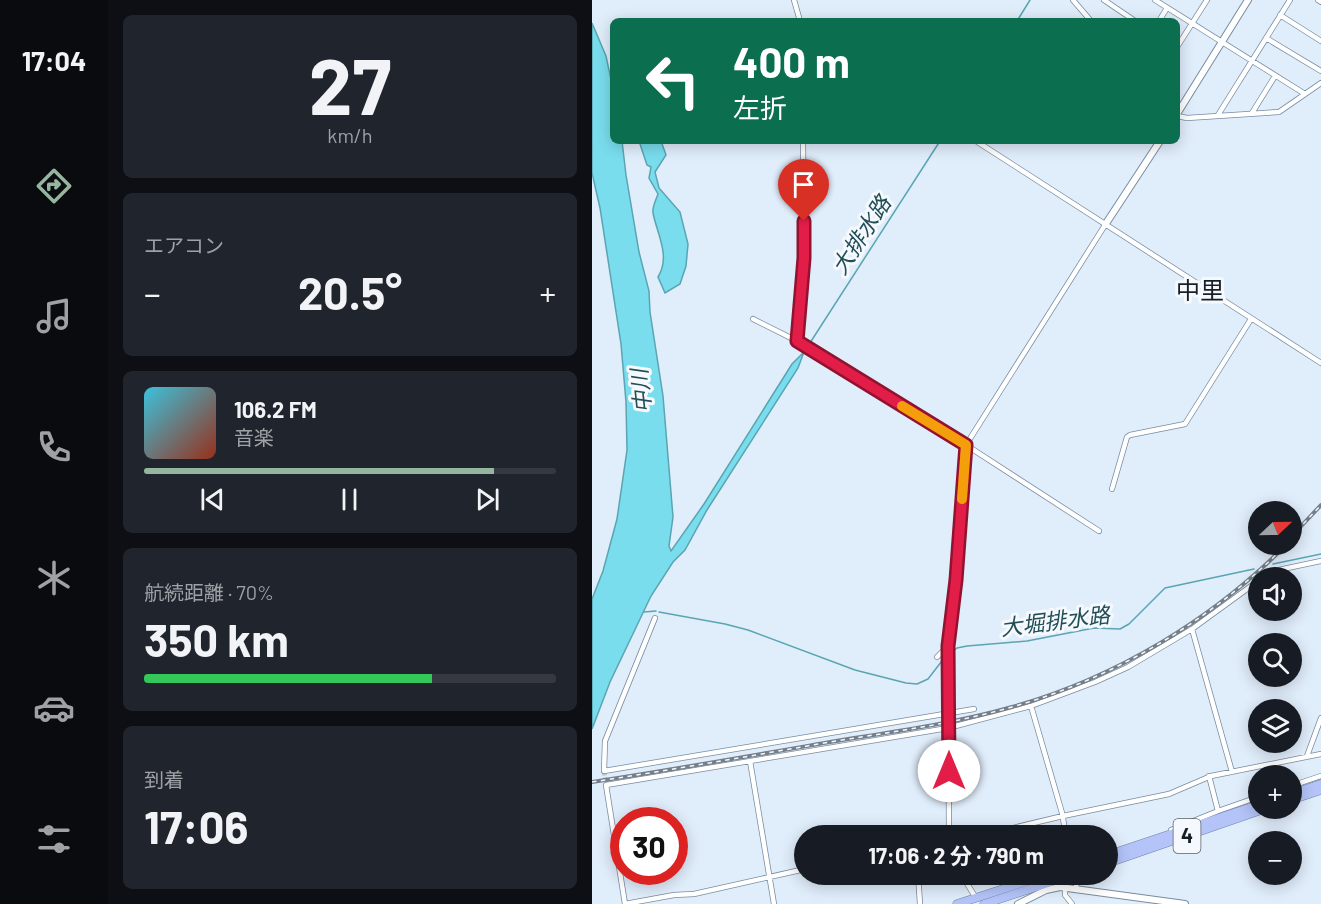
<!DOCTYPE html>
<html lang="ja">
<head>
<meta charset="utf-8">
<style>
  body { margin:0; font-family:Barlow,"Noto Sans JP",sans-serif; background:#20242c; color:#f1f3f6; height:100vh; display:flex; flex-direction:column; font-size:22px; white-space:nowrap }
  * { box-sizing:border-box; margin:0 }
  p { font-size:20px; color:#9ea1a6 }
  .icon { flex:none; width:33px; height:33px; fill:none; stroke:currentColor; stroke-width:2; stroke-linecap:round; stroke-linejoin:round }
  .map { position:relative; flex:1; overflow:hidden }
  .panel { display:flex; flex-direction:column; gap:15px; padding:15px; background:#0d0f14; width:484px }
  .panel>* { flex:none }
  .top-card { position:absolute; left:18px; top:18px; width:570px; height:126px; border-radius:9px; box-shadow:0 3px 15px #0003; background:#0b6e4f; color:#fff; overflow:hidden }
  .needle { width:39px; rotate:68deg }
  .buttons { position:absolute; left:656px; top:501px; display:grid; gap:12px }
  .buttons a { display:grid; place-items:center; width:54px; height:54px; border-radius:50%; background:#171b24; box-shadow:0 3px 15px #0003; font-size:30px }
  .speed { position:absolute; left:18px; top:807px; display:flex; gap:12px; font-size:30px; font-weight:700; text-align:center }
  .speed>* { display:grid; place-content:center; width:78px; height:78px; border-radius:50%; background:#171b24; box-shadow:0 3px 15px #0003; line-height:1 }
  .speed .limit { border:9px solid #d22; background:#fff; color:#111 }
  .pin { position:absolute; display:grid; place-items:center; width:51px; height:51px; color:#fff; margin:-62px -26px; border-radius:50% 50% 50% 0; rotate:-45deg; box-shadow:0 0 6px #0007 }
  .pin .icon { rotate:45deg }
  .me { position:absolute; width:66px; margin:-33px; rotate:0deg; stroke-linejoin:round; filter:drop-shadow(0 0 4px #0008) }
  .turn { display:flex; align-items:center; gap:21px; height:126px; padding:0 24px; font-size:27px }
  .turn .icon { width:78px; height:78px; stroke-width:2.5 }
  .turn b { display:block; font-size:42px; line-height:51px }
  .big { font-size:45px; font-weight:700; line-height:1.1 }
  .panel .tile { flex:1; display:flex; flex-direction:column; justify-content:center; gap:9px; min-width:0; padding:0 21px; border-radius:9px; background:#20242c }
  .panel .dial { align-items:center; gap:0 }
  .dial b { font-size:78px; line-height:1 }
  .song { display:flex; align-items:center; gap:18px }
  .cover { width:72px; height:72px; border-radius:9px; background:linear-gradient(135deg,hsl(190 70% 55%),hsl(10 70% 35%)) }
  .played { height:6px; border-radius:3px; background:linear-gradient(90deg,#95b59f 85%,#363941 85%) }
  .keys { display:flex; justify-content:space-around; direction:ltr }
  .heat { display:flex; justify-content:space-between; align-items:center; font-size:33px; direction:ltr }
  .charge { height:9px; border-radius:4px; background:linear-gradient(90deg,#34c759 70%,#363941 0) }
  .trip { position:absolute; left:202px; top:825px; width:324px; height:60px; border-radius:30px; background:#171b24; box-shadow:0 3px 15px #0003; font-weight:700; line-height:60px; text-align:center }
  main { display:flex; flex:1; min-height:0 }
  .menu { display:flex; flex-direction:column; width:108px; justify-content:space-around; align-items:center; background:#090b0e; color:#9ea1a6 }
  .menu .icon { width:42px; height:42px }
  .menu .active { color:#95b59f }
  .menu b { font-size:27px; color:#f1f3f6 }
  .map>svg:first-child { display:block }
  .water { fill:#79dded; stroke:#5ba4b1; stroke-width:1.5 }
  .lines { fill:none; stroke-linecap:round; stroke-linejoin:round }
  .stream { stroke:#5ba4b1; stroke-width:1.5 }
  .minor-tunnel { stroke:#b8c4d0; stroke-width:4.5; stroke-dasharray:4.5 2; stroke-linecap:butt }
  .minor-casing { stroke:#788ca1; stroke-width:6 }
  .tertiary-casing { stroke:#788ca1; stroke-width:8 }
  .trunk-casing { stroke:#7081ad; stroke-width:9 }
  .minor { stroke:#fff; stroke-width:4.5 }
  .tertiary { stroke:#fff; stroke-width:6 }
  .trunk { stroke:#b4c4f8; stroke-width:8 }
  .rail-casing { stroke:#757f8a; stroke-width:4 }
  .rail { stroke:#f5f9fe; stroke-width:1.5; stroke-dasharray:4.5; stroke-linecap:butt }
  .route-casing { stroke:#92132f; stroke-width:15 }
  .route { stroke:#e11d48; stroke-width:10 }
  .slow { stroke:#f59e0b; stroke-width:10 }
  .labels { text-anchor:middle; stroke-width:6; stroke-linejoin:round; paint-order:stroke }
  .shield { fill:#f5f9fe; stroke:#596067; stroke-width:1.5 }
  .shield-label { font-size:20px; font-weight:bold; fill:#161e26 }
  .water-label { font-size:22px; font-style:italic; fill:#214e55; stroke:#f5f9fe }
  .quarter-label { font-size:24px; fill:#161e26; stroke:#f5f9fe }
</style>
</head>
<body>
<main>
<nav class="menu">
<b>17:04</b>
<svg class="icon active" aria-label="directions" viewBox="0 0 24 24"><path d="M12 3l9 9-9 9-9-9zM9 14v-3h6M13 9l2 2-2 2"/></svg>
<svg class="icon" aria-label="music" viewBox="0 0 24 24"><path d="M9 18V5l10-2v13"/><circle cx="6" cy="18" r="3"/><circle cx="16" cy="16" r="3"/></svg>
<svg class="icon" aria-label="phone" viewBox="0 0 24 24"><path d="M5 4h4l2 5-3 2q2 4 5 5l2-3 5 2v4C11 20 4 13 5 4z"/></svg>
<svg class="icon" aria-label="climate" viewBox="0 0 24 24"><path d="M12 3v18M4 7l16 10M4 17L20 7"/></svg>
<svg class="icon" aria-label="car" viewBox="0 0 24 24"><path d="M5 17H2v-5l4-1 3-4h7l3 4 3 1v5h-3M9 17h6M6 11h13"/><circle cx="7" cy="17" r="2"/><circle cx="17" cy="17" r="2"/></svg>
<svg class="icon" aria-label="filters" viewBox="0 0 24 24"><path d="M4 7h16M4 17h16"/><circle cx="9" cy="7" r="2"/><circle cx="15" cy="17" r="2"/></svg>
</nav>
<section class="panel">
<div class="tile dial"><b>27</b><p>km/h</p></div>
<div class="tile"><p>エアコン</p>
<div class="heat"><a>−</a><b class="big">20.5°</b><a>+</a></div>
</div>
<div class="tile">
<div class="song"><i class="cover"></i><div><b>106.2 FM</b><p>音楽</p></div></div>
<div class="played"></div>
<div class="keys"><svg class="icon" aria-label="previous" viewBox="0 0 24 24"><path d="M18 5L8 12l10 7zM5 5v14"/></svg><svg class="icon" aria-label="pause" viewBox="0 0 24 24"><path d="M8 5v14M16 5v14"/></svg><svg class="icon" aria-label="next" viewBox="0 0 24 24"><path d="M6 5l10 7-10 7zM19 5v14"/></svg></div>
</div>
<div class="tile"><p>航続距離 · 70%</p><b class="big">350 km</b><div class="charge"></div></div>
<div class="tile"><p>到着</p><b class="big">17:06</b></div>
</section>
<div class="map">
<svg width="729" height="904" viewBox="0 0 729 904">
  <rect width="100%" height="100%" fill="#e0edfb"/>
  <path class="water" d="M 0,23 L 14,56 L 21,89 L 21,141 L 30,141 L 34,175 L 47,252 L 57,291 L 58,312 L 71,396 L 81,517 L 77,546 L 79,551 L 112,504 L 200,364 L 212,352 L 206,368 L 115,510 L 93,550 L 81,562 L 59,596 L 18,682 L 0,729 L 0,599 L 11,571 L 25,519 L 35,450 L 34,402 L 29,344 L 8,208 L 0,173 Z
    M 47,141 L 69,141 L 74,155 L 63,172 L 67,188 L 88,212 L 96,244 L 94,266 L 88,284 L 73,293 L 66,277 C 79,256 65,234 61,213 C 60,207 64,200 66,194 L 57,178 L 59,167 L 55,165 Z"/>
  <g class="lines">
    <path class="stream" d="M 425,21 L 438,0
      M 216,346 L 348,141
      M 681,564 L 729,554
      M 52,612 L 64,611
      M 67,612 L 133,624 L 156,630 L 263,670 L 314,683 L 325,684 L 336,679 L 353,657
      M 359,653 L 365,648 L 375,646 L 435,641 L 502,628 L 528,629 L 537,624 L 573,588 L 662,569"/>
    <path class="minor-tunnel" d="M 12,771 L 14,785"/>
    <defs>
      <path id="minor" d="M 202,0 L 208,21
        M 481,0 L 499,21
        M 512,0 L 543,21
        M 563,0 L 713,94
        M 726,0 L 729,2
        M 688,15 L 729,41
        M 567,21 L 575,8
        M 674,38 L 729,71
        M 585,47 L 615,0
        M 660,113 L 683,76
        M 626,115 L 698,0
        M 585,116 L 595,118 L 687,112 L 729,83
        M 384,141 L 729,363
        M 161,319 L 205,341 L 374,445 L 507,531
        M 205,341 L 212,258 L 211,141
        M 520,489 L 535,437 L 538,435 L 593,424 L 659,319
        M 670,578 L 677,572 L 729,561
        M 63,618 L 13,741 L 12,771 L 382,709
        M 600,629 L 640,772
        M 345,657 L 356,646
        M 439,706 L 470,813 L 474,836
        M 715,756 L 729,718
        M 158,761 L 182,904
        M 699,786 L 729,776
        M 626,811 L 666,797
        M 580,834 L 579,830 L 626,811 L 617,776
        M 357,836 L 356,646 L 364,580 L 374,445 L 513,225
        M 387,836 L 471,816 L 577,794 L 619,776 L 729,754
        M 326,874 L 328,904
        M 369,874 L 384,898
        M 483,878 L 485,890
        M 473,888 L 473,895 L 480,904
        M 33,904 L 14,785 L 356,728 L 439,706 L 503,682 L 536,667 L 600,629 L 666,581
        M 33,904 L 82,895 L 102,894 L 213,869"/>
      <path id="tertiary" d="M 585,114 L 656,0
        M 513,225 L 568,141
        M 426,904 L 454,890 L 468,887 L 593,904"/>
      <path id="trunk" d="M 699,794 L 729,784
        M 699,800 L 729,790
        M 516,855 L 666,805
        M 516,863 L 675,808
        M 365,904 L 457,874
        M 392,904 L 483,874"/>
    </defs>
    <use href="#minor" class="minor-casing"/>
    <use href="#tertiary" class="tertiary-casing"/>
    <use href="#trunk" class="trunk-casing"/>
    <use href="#minor" class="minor"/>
    <use href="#tertiary" class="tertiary"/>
    <use href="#trunk" class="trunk"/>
    <defs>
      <path id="rail" d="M 699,537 L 729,505
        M 0,782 C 79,770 158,756 238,742 C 299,732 360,724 420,707 C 523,678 620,620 695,544"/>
    </defs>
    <use href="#rail" class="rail-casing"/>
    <use href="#rail" class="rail"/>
  </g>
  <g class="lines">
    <defs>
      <path id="route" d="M 212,221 L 212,258 L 205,341 L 374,445 L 364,580 L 356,646 L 357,771"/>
    </defs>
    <use href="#route" class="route-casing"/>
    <use href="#route" class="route"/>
    <path class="slow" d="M 310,406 L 374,445 L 370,499"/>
  </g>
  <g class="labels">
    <rect class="shield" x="581.5" y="819" width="27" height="34" rx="4.5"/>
    <g class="shield-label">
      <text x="595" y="843">4</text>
    </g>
    <g class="water-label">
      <text transform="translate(269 235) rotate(-57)" y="8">大排水路</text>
      <text transform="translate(49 391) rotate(-96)" y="8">中川</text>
      <text transform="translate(463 621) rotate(-7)" y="8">大堀排水路</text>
    </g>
    <g class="quarter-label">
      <text x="608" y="299">中里</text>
    </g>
  </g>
</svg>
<div class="buttons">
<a><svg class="needle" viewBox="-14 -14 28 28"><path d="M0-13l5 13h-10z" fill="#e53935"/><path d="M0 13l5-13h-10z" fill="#9ea1a6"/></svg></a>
<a><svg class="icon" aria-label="sound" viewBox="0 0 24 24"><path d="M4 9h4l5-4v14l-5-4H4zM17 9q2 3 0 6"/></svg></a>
<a><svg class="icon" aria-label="search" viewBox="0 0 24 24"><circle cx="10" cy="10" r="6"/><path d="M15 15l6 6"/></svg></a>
<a><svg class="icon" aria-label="layers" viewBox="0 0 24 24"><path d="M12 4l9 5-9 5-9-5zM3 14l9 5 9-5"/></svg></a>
<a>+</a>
<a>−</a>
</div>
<div class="speed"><div class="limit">30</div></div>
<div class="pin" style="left:212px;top:221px;background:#d93025"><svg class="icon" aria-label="arrive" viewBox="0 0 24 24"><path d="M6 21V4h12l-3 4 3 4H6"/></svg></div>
<svg class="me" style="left:357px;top:771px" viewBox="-20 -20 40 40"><circle r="19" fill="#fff"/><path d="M0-13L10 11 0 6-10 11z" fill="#e11d48"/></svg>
<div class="trip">17:06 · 2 分 · 790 m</div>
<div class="top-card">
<div class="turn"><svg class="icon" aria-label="left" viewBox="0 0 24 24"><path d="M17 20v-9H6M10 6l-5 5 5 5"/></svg><div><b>400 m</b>左折</div></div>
</div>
</div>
</main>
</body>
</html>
